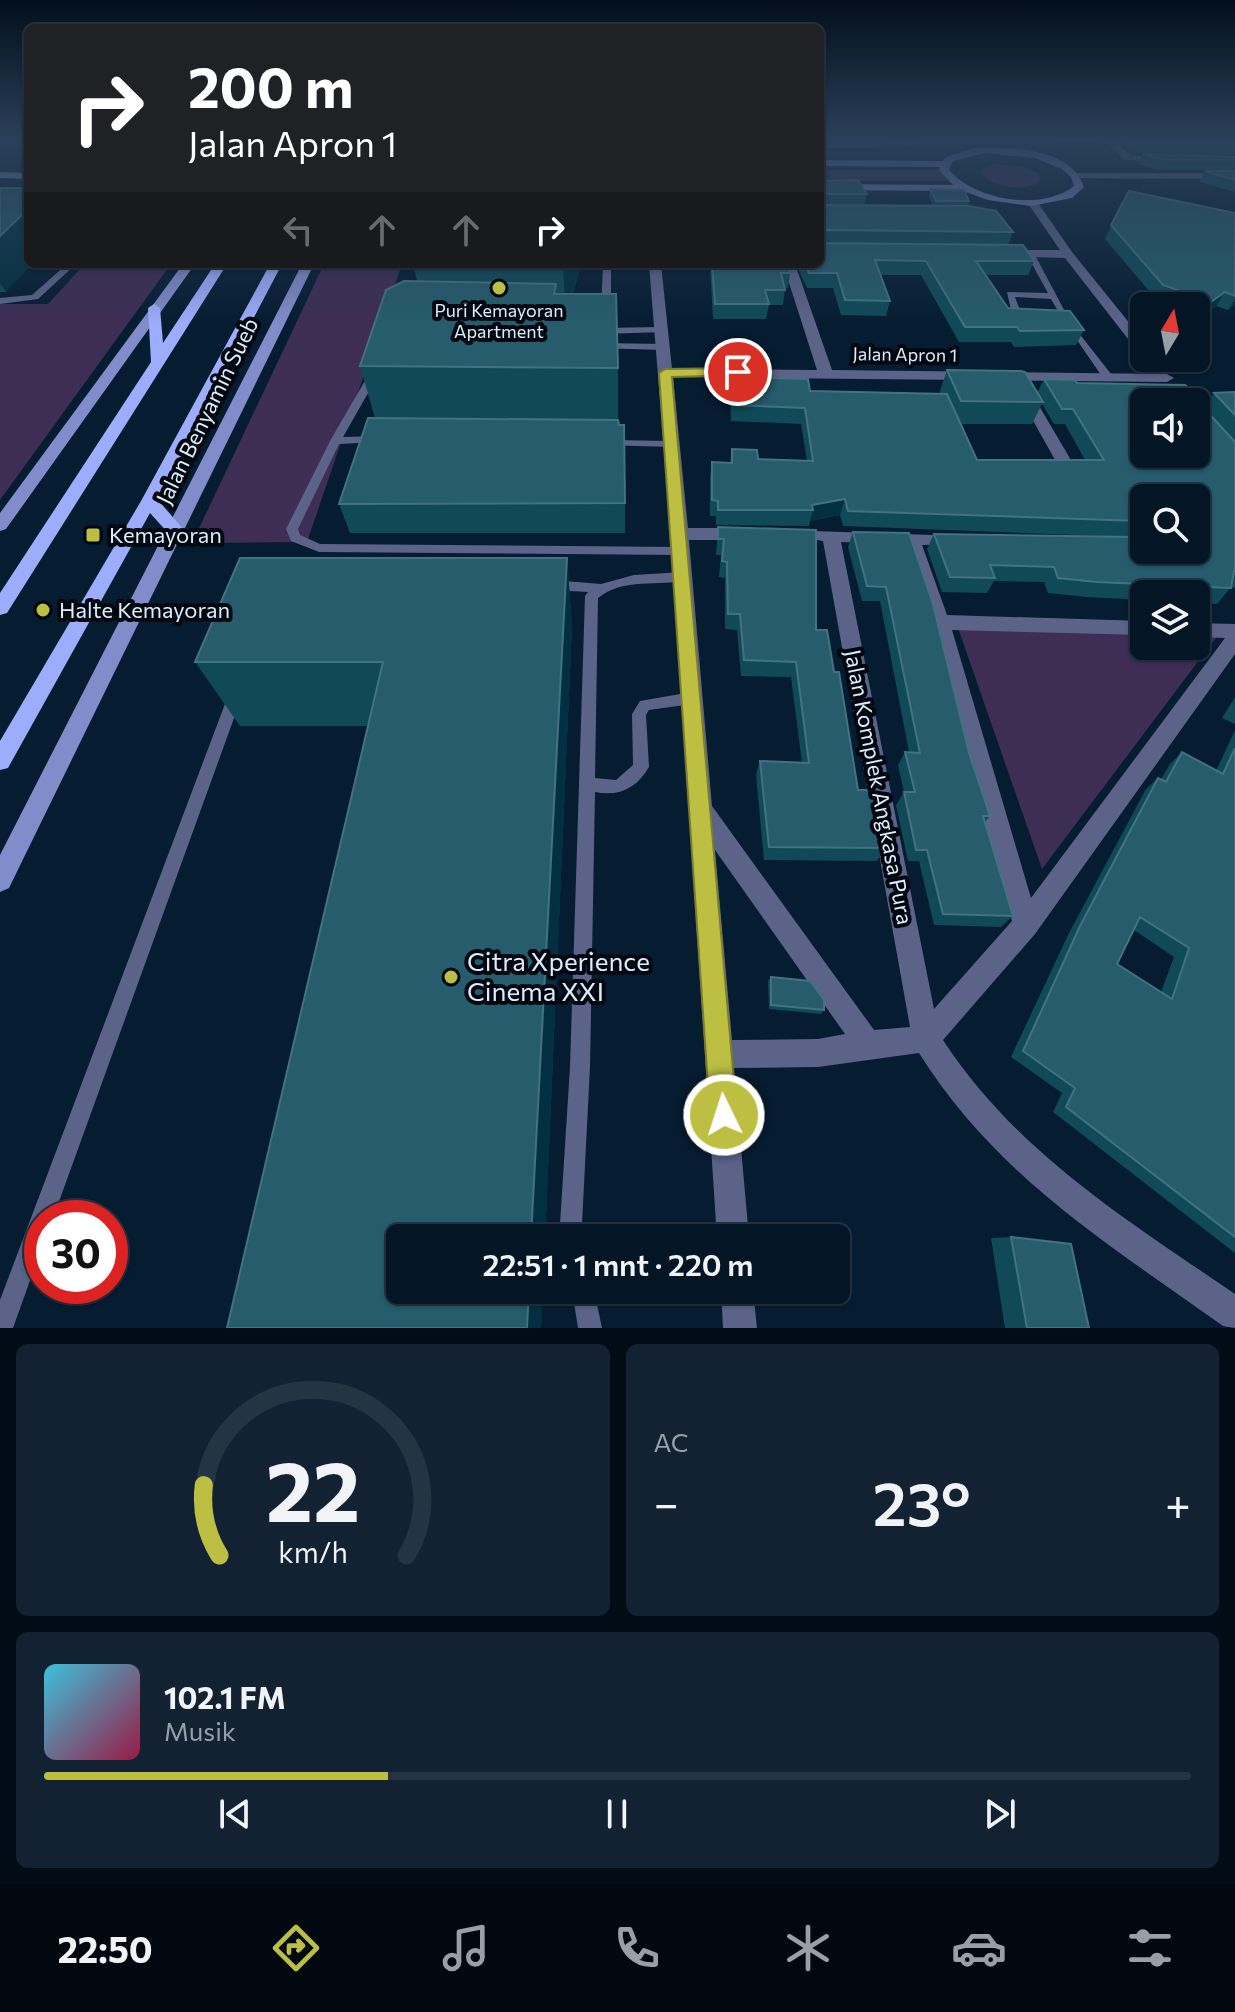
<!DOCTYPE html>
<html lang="id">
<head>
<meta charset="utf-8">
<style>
  body { margin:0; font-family:Commissioner,sans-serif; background:#122232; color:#f1f3f6; height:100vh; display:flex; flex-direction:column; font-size:30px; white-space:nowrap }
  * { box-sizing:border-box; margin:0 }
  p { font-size:26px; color:#979fa7 }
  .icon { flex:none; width:44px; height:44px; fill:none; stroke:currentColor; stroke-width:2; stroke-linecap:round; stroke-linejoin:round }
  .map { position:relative; height:1328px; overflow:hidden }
  .drawer { display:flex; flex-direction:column; gap:16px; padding:16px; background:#020c14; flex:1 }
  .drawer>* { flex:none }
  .top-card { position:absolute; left:24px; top:24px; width:800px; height:244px; border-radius:12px; box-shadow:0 2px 6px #0004,0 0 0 2px #253442; background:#202124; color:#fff; overflow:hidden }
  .needle { width:52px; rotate:10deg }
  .tools { position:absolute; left:1130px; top:292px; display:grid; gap:16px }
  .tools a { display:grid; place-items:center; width:80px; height:80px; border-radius:12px; background:#041525; box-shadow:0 2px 6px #0004,0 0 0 2px #253442; font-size:40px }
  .speed { position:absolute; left:24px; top:1200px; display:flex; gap:16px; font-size:40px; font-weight:700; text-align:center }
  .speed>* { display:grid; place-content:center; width:104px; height:104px; border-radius:50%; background:#041525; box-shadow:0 2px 6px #0004,0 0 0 2px #253442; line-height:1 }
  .speed .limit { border:12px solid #d22; background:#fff; color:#111 }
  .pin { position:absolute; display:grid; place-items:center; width:68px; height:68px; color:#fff; margin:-34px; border:4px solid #fff; border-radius:50%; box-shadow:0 2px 8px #0007 }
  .me { position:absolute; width:88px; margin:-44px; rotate:356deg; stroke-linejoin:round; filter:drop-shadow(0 0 6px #0008) }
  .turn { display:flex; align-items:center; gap:28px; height:168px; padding:0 32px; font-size:36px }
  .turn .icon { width:104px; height:104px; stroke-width:2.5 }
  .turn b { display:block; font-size:56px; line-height:68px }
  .lanes { display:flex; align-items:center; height:76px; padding:0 32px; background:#0003; justify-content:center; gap:40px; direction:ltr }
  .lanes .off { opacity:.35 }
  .big { font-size:60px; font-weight:600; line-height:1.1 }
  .drawer .tile { flex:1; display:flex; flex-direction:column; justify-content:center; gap:12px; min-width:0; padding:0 28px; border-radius:12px; background:#122232 }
  .drawer .dial { align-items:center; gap:0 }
  .dial svg { height:208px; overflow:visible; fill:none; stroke:#253442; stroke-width:7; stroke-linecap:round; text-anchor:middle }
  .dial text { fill:#f1f3f6; stroke:none }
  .song { display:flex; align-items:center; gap:24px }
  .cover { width:96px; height:96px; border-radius:12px; background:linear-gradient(135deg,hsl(190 70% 55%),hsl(340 70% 35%)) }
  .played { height:8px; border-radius:4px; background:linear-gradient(90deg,#bdbf43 30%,#253442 30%) }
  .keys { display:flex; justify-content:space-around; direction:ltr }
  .heat { display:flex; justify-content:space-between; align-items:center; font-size:44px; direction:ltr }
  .drawer .tiles { flex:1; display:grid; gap:16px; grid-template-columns:1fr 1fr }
  .tile:last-child { grid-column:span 2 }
  .trip { position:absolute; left:386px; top:1224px; width:464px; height:80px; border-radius:12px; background:#041525; box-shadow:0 2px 6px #0004,0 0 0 2px #253442; font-weight:600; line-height:80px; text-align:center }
  .menu { display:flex; height:128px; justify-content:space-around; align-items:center; background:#02080f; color:#979fa7 }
  .menu .icon { width:56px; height:56px }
  .menu .active { color:#bdbf43 }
  .menu b { font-size:36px; color:#f1f3f6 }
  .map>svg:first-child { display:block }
  .green { fill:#3e2d54 }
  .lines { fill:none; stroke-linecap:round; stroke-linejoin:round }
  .lane { fill:#5c6389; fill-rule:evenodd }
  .street { fill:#5c6389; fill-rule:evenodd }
  .secondary { fill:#818cca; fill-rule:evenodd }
  .primary { fill:#9eacfc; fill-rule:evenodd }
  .wall { fill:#104a59; fill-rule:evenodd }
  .shaded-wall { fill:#023042 }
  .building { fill:#265c6b; stroke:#437281; stroke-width:2; fill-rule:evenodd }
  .route { fill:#bdbf43; stroke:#7b7c2c; stroke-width:2 }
  .poi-dot { fill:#bdbf43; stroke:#01070f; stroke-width:3 }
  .labels { text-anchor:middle; stroke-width:8; stroke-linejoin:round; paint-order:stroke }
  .far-poi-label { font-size:18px; fill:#dfedfb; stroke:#01070f }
  .far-street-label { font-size:18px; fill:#dfedfb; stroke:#01070f }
  .street-label { font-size:22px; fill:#dfedfb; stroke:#01070f }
  .poi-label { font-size:22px; fill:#dfedfb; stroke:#01070f; text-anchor:start }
  .near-poi-label { font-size:26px; fill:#dfedfb; stroke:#01070f; text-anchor:start }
</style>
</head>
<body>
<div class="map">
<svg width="1235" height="1328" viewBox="0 0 1235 1328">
  <rect width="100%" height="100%" fill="#061c31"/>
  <path class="green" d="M 994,164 L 1024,167 L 1039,174 L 1040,182 C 1024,191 990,189 980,171 Z
    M 820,170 L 944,170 L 952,181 L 820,181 Z
    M 85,264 L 171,264 L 0,500 L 0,304 L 48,304 Z
    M 324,264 L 402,264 L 307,542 L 192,543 Z
    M 958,628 L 1144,633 L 1144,646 L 1196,646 L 1196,634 L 1218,635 L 1042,869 Z"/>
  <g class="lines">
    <path class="lane" d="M 918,139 L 930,139 L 904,147 L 820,148 L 820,144 L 904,143 Z
      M 1028,253 L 1035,255 L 1071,323 L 1111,374 L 1111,378 L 1103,378 L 1066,324 L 1059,323 L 1057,321 L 1062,318 L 1051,299 L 1015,297 L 1021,313 L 1030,318 L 1025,321 L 1012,315 L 1007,292 L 1048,293 L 1027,255 Z
      M 67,264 L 76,264 L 38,299 L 0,304 L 0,298 L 32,295 Z
      M 603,264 L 611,264 L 611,311 L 606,314 L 601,311 Z
      M 662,327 L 665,328 L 665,332 L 599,334 L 594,331 L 599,328 Z
      M 600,343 L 663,344 L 668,347 L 663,350 L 597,348 L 597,344 Z
      M 375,369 L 380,372 L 343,437 L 380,436 L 385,439 L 380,442 L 339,444 L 298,529 L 300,535 L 320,544 L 681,547 L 687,551 L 681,555 L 319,552 L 291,541 L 286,529 L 330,441 L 370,372 Z
      M 608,440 L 672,441 L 677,444 L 672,447 L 604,445 L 603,443 Z
      M 683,572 L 688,574 L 689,577 L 688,580 C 658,587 624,577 598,598 L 595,778 L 616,780 L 633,765 L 632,714 L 640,701 L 692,692 L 697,694 L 699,698 L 697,702 L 692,704 L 649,710 L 646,715 L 649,767 C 637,788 619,797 595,792 L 590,1067 L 582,1224 L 585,1238 L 563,1238 L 560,1224 L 570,1067 L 585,596 L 588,592 L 552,590 L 546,585 L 552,580 L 601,584 L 634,575 Z
      M 235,690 L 240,692 L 242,696 L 53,1218 L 42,1218 L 42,1247 L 13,1328 L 0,1328 L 0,1300 L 228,696 L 230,692 Z
      M 572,1290 L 594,1290 L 602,1328 L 578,1328 Z"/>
    <path class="street" d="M 1103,139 L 1113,139 L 1131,155 L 1172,160 L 1167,163 L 1125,160 Z
      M 1076,173 L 1235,173 L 1235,179 L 1072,178 Z
      M 1028,200 L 1036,200 L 1072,252 L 1144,341 L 1144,354 L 1139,353 L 1065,258 L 1000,256 L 1000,252 L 1004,250 L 1060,250 L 1027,202 Z
      M 649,264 L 661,264 L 672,369 L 817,370 L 783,264 L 795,264 L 832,370 L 1167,374 L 1174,378 L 1167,382 L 673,377 L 688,528 L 742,528 L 751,534 L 742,540 L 689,540 L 712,806 L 874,1030 L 910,1027 L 823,541 L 812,539 L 809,535 L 812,531 L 964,536 L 967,540 L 964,544 L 922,545 L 947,615 L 1144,621 L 1144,635 L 952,630 L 1031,898 L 1225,638 L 1196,637 L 1196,623 L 1235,624 L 1235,654 L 1035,934 L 943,1040 C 1016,1152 1127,1220 1235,1294 L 1235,1328 L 1223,1326 C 1107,1243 997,1177 919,1053 L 818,1067 L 734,1068 L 749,1238 L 717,1238 L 670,525 ZM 841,542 L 905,544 L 930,622 L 1012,921 L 934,1009 ZM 715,850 L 845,1034 L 818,1039 L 732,1040 Z
      M 1024,388 L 1031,392 L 1075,467 L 1073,471 L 1061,471 L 1059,467 L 1017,392 Z
      M 1235,396 L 1235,404 L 1196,406 L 1196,402 L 1184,402 L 1191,398 Z
      M 721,1290 L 753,1290 L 757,1328 L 723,1328 Z"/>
    <path class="secondary" d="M 974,148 C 1009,147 1071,147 1084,187 L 1072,198 L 1031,206 L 988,200 L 963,191 L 820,190 L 820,184 L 953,185 L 939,170 L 940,167 L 820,166 L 820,160 L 943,161 L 946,157 ZM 985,153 L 1035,158 L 1062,169 L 1071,177 L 1074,186 C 1041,212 975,200 949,170 L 953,161 Z
      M 0,172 L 28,173 L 28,179 L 0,178 Z
      M 183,264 L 195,264 L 6,529 L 0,531 L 0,513 Z
      M 302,264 L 314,264 L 9,888 L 0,892 L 0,855 Z"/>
    <path class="primary" d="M 215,264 L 227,264 L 7,613 L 0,615 L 0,593 L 151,362 L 148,308 L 154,304 L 160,308 L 163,343 Z
      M 270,264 L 282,264 L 158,500 L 184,530 L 175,536 L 169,534 L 150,513 L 8,768 L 0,770 L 0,741 L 141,501 Z"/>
  </g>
  <path class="wall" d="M 1054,139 L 1104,139 L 1102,142 L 1057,142 Z
    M 1117,139 L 1235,139 L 1235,156 L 1132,152 Z
    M 1143,154 L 1235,157 L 1235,170 L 1158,170 L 1138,164 Z
    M 1205,171 L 1235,171 L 1235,192 L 1199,182 Z
    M 820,181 L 867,194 L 864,205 L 933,206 L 929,196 L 930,189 L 969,201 L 968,206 L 1013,232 L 1008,245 L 1034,261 L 1028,275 L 986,275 L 1008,308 L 1084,330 L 1076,345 L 1014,347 L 1011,342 L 959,342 L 921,275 L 880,275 L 890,301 L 886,316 L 841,315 L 833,288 L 807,288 L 796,264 L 820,264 Z
    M 0,188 L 6,292 L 0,292 Z
    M 1129,191 L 1235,213 L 1235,305 L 1228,310 L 1216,306 L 1202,317 L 1196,314 L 1196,306 L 1174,306 L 1156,299 L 1105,239 Z
    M 413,264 L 581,264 L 573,294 L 618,368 L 618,420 L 625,503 L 625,533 L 350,533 L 339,504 L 375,418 L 360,366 L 417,281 Z
    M 704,264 L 788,264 L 790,273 L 788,288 L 785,288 L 783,305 L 769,305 L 766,319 L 713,319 L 710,266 L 704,266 Z
    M 947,370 L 1037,393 L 1044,379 L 1077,383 L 1204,408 L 1214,393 L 1235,392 L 1235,588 L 1231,587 L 1217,604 L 1196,603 L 1196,594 L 1144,594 L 1144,600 L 1087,597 L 1048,593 L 1044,582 L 994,581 L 987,593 L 942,592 L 927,549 L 934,534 L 1128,537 L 843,526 L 840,515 L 810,521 L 809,526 L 716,525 L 716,516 L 710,516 L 710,478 L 712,462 L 730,462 L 732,449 L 758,459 L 807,461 L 801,424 L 731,421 L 730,392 L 732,377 L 810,391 L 939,394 ZM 1042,404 L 1054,424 L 1065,424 L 1085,460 L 977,460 L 961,424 L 1032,424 Z
    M 718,527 L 816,630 L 834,672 L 858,790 L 885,848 L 877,861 L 764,860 L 756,775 L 760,761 L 802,763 L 791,677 L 741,676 L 737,630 L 725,629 L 725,578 L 719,577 L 721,555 L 716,555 Z
    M 853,532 L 909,533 L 969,753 L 990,816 L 985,822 L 1013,916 L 1001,927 L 934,925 L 919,861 L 908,861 L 896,805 L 904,792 L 898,765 L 905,752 L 909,752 L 880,601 L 862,601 L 848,547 Z
    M 567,558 L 572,626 L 541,1328 L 227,1328 L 368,726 L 240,726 L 195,662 Z
    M 1235,697 L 1235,724 L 1222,718 Z
    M 1235,730 L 1235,1253 L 1053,1112 L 1062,1093 L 1011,1057 L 1068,935 L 1146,789 L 1158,778 L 1161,779 L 1170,764 L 1182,752 L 1216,771 ZM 1134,930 L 1174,957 L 1161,992 L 1117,964 Z
    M 771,977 L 824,1010 L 821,1014 L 769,1009 L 768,981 Z
    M 1011,1237 L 1089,1328 L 1005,1328 L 991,1238 Z"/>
  <path class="shaded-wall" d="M 28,209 L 28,264 L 32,264 L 6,292 L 0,283 L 0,236 Z
    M 563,264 L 581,264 L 566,321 Z
    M 1225,292 L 1216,306 L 1202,317 L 1211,302 Z
    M 1235,299 L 1235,305 L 1228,310 Z
    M 845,499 L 840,515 L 810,521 L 813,510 L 812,505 Z
    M 567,558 L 572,626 L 545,1238 L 531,1238 Z
    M 529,1290 L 543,1290 L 541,1328 L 527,1328 Z"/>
  <path class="building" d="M 1134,139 L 1235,139 L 1235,145 L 1137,142 Z
    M 1143,154 L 1235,157 L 1235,160 L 1163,160 Z
    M 1205,171 L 1235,171 L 1235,180 Z
    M 858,180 L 867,194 L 823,194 L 821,205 L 969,206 L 996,211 L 1013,232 L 823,230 L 821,243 L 1023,245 L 1034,261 L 976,261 L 1008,308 L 1070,311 L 1084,330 L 1020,331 L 1017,327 L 965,327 L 926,261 L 875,260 L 890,301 L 845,300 L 837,273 L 809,273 L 805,264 L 820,264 L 820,181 Z
    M 0,188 L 28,188 L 28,209 L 0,236 Z
    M 930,189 L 964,190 L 969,201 L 936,201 Z
    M 1129,191 L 1235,213 L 1235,296 L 1225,292 L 1211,302 L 1163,285 L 1111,225 Z
    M 712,264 L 788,264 L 790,273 L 781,273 L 785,290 L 765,290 L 769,304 L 715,304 Z
    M 404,281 L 556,284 L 554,294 L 616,294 L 618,368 L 360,366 L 386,290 Z
    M 947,370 L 1021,371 L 1025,372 L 1043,402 L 961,401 Z
    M 732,377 L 808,379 L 810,391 L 947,394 L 977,460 L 1104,460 L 1073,409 L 1062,409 L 1044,379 L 1075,380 L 1077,383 L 1185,385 L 1190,389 L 1203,389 L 1204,408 L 1235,442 L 1235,571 L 1234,571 L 1231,588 L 1097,582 L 1058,578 L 1054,567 L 990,565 L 995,578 L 950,577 L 934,534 L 1133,537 L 1144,527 L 1144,550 L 1196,550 L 1196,498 L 1144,498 L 1144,526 L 1139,521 L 848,511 L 845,499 L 812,505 L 813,510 L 718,510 L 718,501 L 712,500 L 712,462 L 732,463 L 732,449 L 757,450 L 758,459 L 813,461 L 805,408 L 733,405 ZM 1144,402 L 1196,402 L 1196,454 L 1144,454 Z
    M 1235,392 L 1235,415 L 1214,393 Z
    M 368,418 L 618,420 L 619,425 L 624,425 L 625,503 L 339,504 Z
    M 718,527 L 816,530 L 816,630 L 827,630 L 834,672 L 839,672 L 858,790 L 875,790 L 885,848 L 769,847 L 760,761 L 809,763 L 796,662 L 744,660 L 740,614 L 728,614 L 727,562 L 722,561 L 724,539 L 718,539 Z
    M 853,532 L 909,533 L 933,604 L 969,753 L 990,816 L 983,816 L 1013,916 L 943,914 L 927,850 L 916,850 L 904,792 L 915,792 L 905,752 L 920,753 L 886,587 L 867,586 Z
    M 240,558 L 567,558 L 531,1238 L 400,1238 L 400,1290 L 529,1290 L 527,1328 L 227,1328 L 383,662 L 195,662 Z
    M 1235,748 L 1235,1237 L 1066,1107 L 1075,1088 L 1023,1051 L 1080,926 L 1158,778 L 1166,782 L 1182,752 L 1223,774 ZM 1140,917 L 1189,948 L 1172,999 L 1117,964 Z
    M 771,977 L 810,981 L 824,1000 L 824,1010 L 771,1005 Z
    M 1011,1237 L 1071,1244 L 1089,1328 L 1027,1328 Z"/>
  <linearGradient id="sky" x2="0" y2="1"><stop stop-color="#030f1b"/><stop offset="0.43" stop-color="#2a405a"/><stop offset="1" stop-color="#2a405a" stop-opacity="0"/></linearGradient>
  <rect width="1235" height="325" fill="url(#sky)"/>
  <path class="route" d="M 738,368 L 743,369 L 743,375 L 672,377 L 737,1115 L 733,1125 L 724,1129 L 714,1125 L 710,1115 L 659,373 L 665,369 Z"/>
  <g class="poi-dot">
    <circle cx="499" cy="288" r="8"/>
    <rect x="85" y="527" width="16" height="16" rx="4"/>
    <circle cx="43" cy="610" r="8"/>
    <circle cx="451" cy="977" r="8"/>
  </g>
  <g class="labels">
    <g class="far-poi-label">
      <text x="499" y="317">Puri Kemayoran<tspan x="499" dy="21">Apartment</tspan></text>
    </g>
    <g class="far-street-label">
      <text transform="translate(905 355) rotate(1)" y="6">Jalan Apron 1</text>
    </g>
    <g class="street-label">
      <text transform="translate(207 411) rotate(-64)" y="8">Jalan Benyamin Sueb</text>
      <text transform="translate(879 787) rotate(79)" y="8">Jalan Komplek Angkasa Pura</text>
    </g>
    <g class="poi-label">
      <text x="109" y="543">Kemayoran</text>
      <text x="59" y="618">Halte Kemayoran</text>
    </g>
    <g class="near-poi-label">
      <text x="467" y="971">Citra Xperience<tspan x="467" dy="30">Cinema XXI</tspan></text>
    </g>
  </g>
</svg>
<div class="tools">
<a><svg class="needle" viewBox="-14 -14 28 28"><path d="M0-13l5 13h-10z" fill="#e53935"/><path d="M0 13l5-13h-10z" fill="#979fa7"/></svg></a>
<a><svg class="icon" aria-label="sound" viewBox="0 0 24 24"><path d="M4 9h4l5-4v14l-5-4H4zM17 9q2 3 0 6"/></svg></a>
<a><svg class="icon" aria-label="search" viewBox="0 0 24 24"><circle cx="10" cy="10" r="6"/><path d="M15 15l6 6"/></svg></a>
<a><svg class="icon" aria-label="layers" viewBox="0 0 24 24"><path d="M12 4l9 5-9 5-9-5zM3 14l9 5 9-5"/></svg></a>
</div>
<div class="speed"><div class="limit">30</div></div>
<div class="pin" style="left:738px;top:372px;background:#d93025"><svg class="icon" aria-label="arrive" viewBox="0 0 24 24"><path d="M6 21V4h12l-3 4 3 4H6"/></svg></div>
<svg class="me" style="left:724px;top:1115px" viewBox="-20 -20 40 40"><circle r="17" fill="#bdbf43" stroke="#fff" stroke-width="3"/><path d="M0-11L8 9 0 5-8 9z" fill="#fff"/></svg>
<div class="trip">22:51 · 1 mnt · 220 m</div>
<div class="top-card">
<div class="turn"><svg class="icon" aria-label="right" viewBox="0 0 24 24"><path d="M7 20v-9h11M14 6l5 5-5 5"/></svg><div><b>200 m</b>Jalan Apron 1</div></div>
<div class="lanes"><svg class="icon off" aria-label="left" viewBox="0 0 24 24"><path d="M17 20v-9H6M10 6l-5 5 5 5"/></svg><svg class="icon off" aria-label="ahead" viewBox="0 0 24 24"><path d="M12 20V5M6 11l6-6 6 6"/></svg><svg class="icon off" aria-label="ahead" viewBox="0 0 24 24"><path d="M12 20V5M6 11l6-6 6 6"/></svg><svg class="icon" aria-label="right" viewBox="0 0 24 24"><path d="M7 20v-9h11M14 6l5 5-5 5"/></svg></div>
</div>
</div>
<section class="drawer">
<div class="tiles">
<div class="tile dial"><svg viewBox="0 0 100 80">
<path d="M14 69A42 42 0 1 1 86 69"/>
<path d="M14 69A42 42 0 0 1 8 42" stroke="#bdbf43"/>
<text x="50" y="56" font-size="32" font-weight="700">22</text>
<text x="50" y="72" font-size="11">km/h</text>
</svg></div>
<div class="tile"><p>AC</p>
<div class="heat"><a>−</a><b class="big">23°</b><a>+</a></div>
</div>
<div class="tile">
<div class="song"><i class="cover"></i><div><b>102.1 FM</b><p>Musik</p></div></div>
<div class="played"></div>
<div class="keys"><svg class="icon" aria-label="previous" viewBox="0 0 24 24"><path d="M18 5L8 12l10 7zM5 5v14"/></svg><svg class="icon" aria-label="pause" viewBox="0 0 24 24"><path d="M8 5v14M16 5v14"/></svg><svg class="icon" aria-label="next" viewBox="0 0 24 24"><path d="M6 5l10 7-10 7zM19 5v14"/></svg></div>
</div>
</div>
</section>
<nav class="menu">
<b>22:50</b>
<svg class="icon active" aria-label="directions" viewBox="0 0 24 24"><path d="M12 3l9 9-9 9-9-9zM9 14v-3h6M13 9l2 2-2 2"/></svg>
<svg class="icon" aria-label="music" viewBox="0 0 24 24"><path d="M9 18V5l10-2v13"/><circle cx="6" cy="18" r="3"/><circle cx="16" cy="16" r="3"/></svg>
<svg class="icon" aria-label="phone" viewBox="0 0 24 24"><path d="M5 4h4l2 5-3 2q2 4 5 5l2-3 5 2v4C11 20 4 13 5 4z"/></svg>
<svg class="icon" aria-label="climate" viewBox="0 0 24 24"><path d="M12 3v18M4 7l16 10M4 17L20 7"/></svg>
<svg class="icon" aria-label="car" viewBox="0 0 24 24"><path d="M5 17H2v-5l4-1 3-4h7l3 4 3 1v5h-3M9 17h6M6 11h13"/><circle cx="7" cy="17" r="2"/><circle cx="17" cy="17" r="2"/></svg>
<svg class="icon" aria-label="filters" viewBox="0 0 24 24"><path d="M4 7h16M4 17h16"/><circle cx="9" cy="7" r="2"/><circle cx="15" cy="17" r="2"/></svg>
</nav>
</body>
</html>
